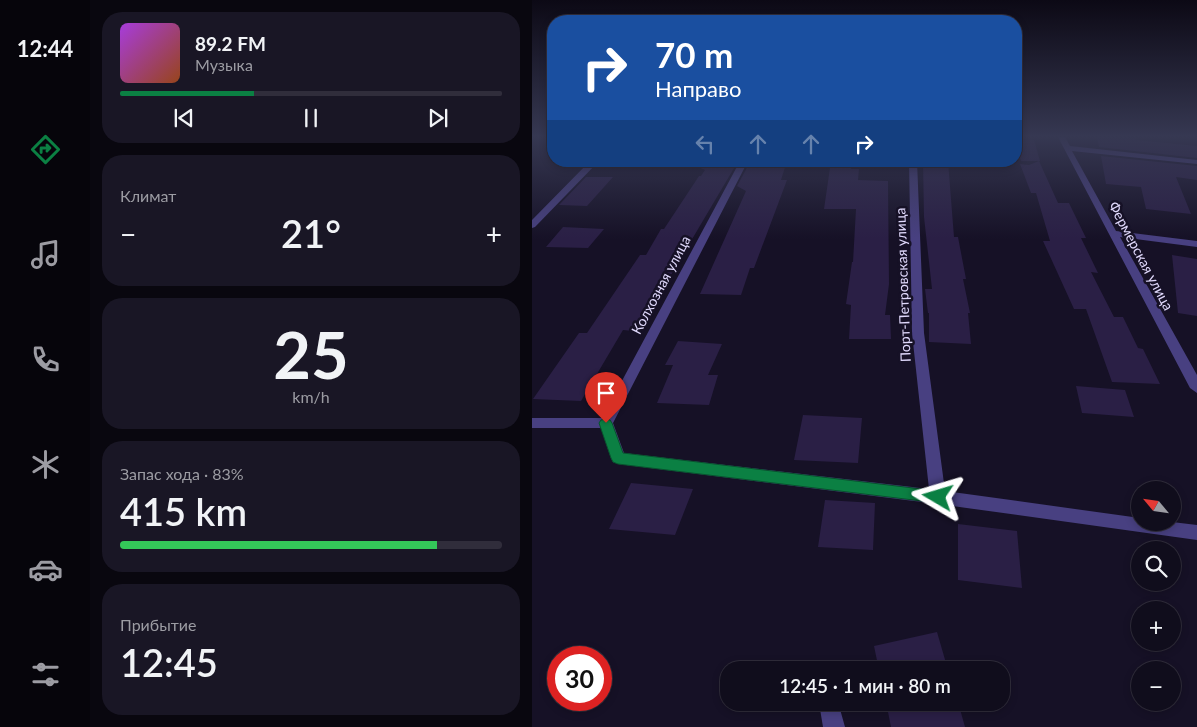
<!DOCTYPE html>
<html lang="ru">
<head>
<meta charset="utf-8">
<style>
  body { margin:0; font-family:Lato,sans-serif; background:#191625; color:#f1f3f6; height:100vh; display:flex; flex-direction:column; font-size:19px; white-space:nowrap }
  * { box-sizing:border-box; margin:0 }
  p { font-size:16px; color:#9c9ca3 }
  .icon { flex:none; width:28px; height:28px; fill:none; stroke:currentColor; stroke-width:2; stroke-linecap:round; stroke-linejoin:round }
  .map { position:relative; flex:1; overflow:hidden }
  .drawer { display:flex; flex-direction:column; gap:12px; padding:12px; background:#09070f; width:442px }
  .drawer>* { flex:none }
  .hud { position:absolute; left:15px; top:15px; width:475px; height:152px; border-radius:20px; box-shadow:0 2px 8px #0003,0 0 0 1px #302d3b; background:#1a4fa0; color:#fff; overflow:hidden }
  .needle { width:32px; rotate:299deg }
  .tools { position:absolute; left:599px; top:481px; display:grid; gap:10px }
  .tools a { display:grid; place-items:center; width:50px; height:50px; border-radius:50%; background:#100d1c; box-shadow:0 2px 8px #0003,0 0 0 1px #302d3b; font-size:25px }
  .speed { position:absolute; left:15px; top:646px; display:flex; gap:10px; font-size:25px; font-weight:700; text-align:center }
  .speed>* { display:grid; place-content:center; width:65px; height:65px; border-radius:50%; background:#100d1c; box-shadow:0 2px 8px #0003,0 0 0 1px #302d3b; line-height:1 }
  .speed .limit { border:8px solid #d22; background:#fff; color:#111 }
  .pin { position:absolute; display:grid; place-items:center; width:42px; height:42px; color:#fff; margin:-51px -21px; border-radius:50% 50% 50% 0; rotate:-45deg; box-shadow:0 0 5px #0007 }
  .pin .icon { rotate:45deg }
  .me { position:absolute; width:55px; margin:-28px; rotate:277deg; stroke-linejoin:round; filter:drop-shadow(0 0 4px #0008) }
  .turn { display:flex; align-items:center; gap:18px; height:105px; padding:0 25px; font-size:22px }
  .turn .icon { width:65px; height:65px; stroke-width:2.5 }
  .turn b { display:block; font-size:35px; line-height:42px }
  .lanes { display:flex; align-items:center; height:48px; padding:0 25px; background:#0003; justify-content:center; gap:25px; direction:ltr }
  .lanes .off { opacity:.35 }
  .big { font-size:38px; font-weight:600; line-height:1.1 }
  .drawer .card { flex:1; display:flex; flex-direction:column; justify-content:center; gap:8px; min-width:0; padding:0 18px; border-radius:20px; background:#191625 }
  .drawer .dial { align-items:center; gap:0 }
  .dial b { font-size:65px; line-height:1 }
  .song { display:flex; align-items:center; gap:15px }
  .cover { width:60px; height:60px; border-radius:8px; background:linear-gradient(135deg,hsl(280 70% 55%),hsl(20 70% 35%)) }
  .played { height:5px; border-radius:2px; background:linear-gradient(90deg,#0b8043 35%,#302d3b 35%) }
  .keys { display:flex; justify-content:space-around; direction:ltr }
  .heat { display:flex; justify-content:space-between; align-items:center; font-size:28px; direction:ltr }
  .charge { height:8px; border-radius:4px; background:linear-gradient(90deg,#34c759 83%,#302d3b 0) }
  .trip { position:absolute; left:188px; top:661px; width:290px; height:50px; border-radius:20px; background:#100d1c; box-shadow:0 2px 8px #0003,0 0 0 1px #302d3b; font-weight:600; line-height:50px; text-align:center }
  main { display:flex; flex:1; min-height:0 }
  .tab-bar { display:flex; flex-direction:column; width:90px; justify-content:space-around; align-items:center; background:#06050b; color:#9c9ca3 }
  .tab-bar .icon { width:35px; height:35px }
  .tab-bar .on { color:#0b8043 }
  .tab-bar b { font-size:22px; color:#f1f3f6 }
  .map>svg:first-child { display:block }
  .building { fill:#2a1f45 }
  .lines { fill:none; stroke-linecap:round; stroke-linejoin:round }
  .minor { fill:#484081; fill-rule:evenodd }
  .route { fill:#0b8043; stroke:#07532c }
  .labels { text-anchor:middle; stroke-width:5; stroke-linejoin:round; paint-order:stroke }
  .street-label { font-size:14px; fill:#e0d9fc; stroke:#161126 }
</style>
</head>
<body>
<main>
<nav class="tab-bar">
<b>12:44</b>
<svg class="icon on" aria-label="directions" viewBox="0 0 24 24"><path d="M12 3l9 9-9 9-9-9zM9 14v-3h6M13 9l2 2-2 2"/></svg>
<svg class="icon" aria-label="music" viewBox="0 0 24 24"><path d="M9 18V5l10-2v13"/><circle cx="6" cy="18" r="3"/><circle cx="16" cy="16" r="3"/></svg>
<svg class="icon" aria-label="phone" viewBox="0 0 24 24"><path d="M5 4h4l2 5-3 2q2 4 5 5l2-3 5 2v4C11 20 4 13 5 4z"/></svg>
<svg class="icon" aria-label="climate" viewBox="0 0 24 24"><path d="M12 3v18M4 7l16 10M4 17L20 7"/></svg>
<svg class="icon" aria-label="car" viewBox="0 0 24 24"><path d="M5 17H2v-5l4-1 3-4h7l3 4 3 1v5h-3M9 17h6M6 11h13"/><circle cx="7" cy="17" r="2"/><circle cx="17" cy="17" r="2"/></svg>
<svg class="icon" aria-label="filters" viewBox="0 0 24 24"><path d="M4 7h16M4 17h16"/><circle cx="9" cy="7" r="2"/><circle cx="15" cy="17" r="2"/></svg>
</nav>
<section class="drawer">
<div class="card">
<div class="song"><i class="cover"></i><div><b>89.2 FM</b><p>Музыка</p></div></div>
<div class="played"></div>
<div class="keys"><svg class="icon" aria-label="previous" viewBox="0 0 24 24"><path d="M18 5L8 12l10 7zM5 5v14"/></svg><svg class="icon" aria-label="pause" viewBox="0 0 24 24"><path d="M8 5v14M16 5v14"/></svg><svg class="icon" aria-label="next" viewBox="0 0 24 24"><path d="M6 5l10 7-10 7zM19 5v14"/></svg></div>
</div>
<div class="card"><p>Климат</p>
<div class="heat"><a>−</a><b class="big">21°</b><a>+</a></div>
</div>
<div class="card dial"><b>25</b><p>km/h</p></div>
<div class="card"><p>Запас хода · 83%</p><b class="big">415 km</b><div class="charge"></div></div>
<div class="card"><p>Прибытие</p><b class="big">12:45</b></div>
</section>
<div class="map">
<svg width="665" height="727" viewBox="0 0 665 727">
  <rect width="100%" height="100%" fill="#161126"/>
  <path class="building" d="M 565,137 L 603,138 L 604,140 L 665,146 L 665,158 L 567,147 Z
    M 484,139 L 502,140 L 508,161 L 489,161 L 484,147 Z
    M 569,156 L 665,166 L 665,180 L 644,177 L 659,214 L 614,209 L 609,187 L 574,184 Z
    M 228,161 L 255,161 L 249,180 L 255,180 L 222,268 L 218,268 L 209,295 L 168,294 L 214,191 L 205,186 L 217,164 L 226,164 Z
    M 299,161 L 321,161 L 319,169 L 327,169 L 326,180 L 356,181 L 357,284 L 353,315 L 358,315 L 359,339 L 317,339 L 319,305 L 314,304 L 320,262 L 321,262 L 324,209 L 292,209 Z
    M 391,161 L 416,161 L 422,237 L 426,237 L 434,279 L 431,279 L 438,313 L 436,313 L 439,344 L 397,342 L 397,313 L 396,313 L 393,289 L 400,289 L 392,217 Z
    M 507,161 L 526,203 L 537,203 L 554,238 L 549,238 L 566,273 L 559,272 L 582,317 L 591,317 L 606,348 L 611,349 L 628,384 L 580,382 L 554,309 L 542,309 L 511,241 L 518,241 L 504,193 L 499,193 L 488,164 L 497,165 Z
    M 156,162 L 205,163 L 123,302 L 117,302 L 101,331 L 91,330 L 49,401 L 1,399 L 47,333 L 55,333 L 108,255 L 114,255 L 129,229 L 132,229 L 167,176 L 169,176 L 173,170 Z
    M 54,177 L 81,177 L 55,206 L 27,205 Z
    M 31,227 L 72,229 L 56,248 L 14,247 Z
    M 640,255 L 665,259 L 665,316 L 646,313 Z
    M 146,341 L 190,344 L 176,375 L 186,375 L 177,405 L 125,403 L 141,365 L 133,365 Z
    M 544,386 L 593,390 L 602,417 L 550,413 Z
    M 271,415 L 330,418 L 326,463 L 262,460 Z
    M 99,483 L 161,489 L 143,535 L 77,529 Z
    M 293,500 L 343,503 L 341,550 L 286,547 Z
    M 426,524 L 485,531 L 490,588 L 426,580 Z
    M 405,632 L 416,670 L 347,670 L 342,646 Z
    M 354,702 L 426,702 L 433,727 L 359,727 Z"/>
  <g class="lines">
    <path class="minor" d="M 526,137 L 533,137 L 538,146 L 665,160 L 665,164 L 540,151 L 584,231 L 665,241 L 665,247 L 588,237 L 665,375 L 665,393 L 658,388 Z
      M 58,161 L 67,161 L 3,227 L 0,228 L 0,220 Z
      M 208,161 L 216,161 L 81,423 L 92,453 L 397,489 L 380,333 L 377,161 L 385,161 L 392,333 L 413,491 L 608,518 L 608,522 L 640,522 L 665,525 L 665,540 L 406,504 L 86,464 L 81,462 L 79,458 L 69,428 L 0,428 L 0,418 L 70,418 Z
      M 290,702 L 306,702 L 313,727 L 291,727 L 288,709 Z"/>
  </g>
  <linearGradient id="sky" x2="0" y2="1"><stop stop-color="#0c0915"/><stop offset="0.57" stop-color="#363852"/><stop offset="1" stop-color="#363852" stop-opacity="0"/></linearGradient>
  <rect width="665" height="239" fill="url(#sky)"/>
  <path class="route" d="M 74,419 L 78,420 L 80,423 L 91,453 L 406,491 L 411,493 L 413,497 L 411,501 L 406,503 L 86,464 L 81,462 L 79,458 L 67,423 L 69,420 Z"/>
  <g class="labels">
    <g class="street-label">
      <text transform="translate(609 256) rotate(62)" y="5">Фермерская улица</text>
      <text transform="translate(129 285) rotate(-62)" y="5">Колхозная улица</text>
      <text transform="translate(371 285) rotate(-92)" y="5">Порт-Петровская улица</text>
    </g>
  </g>
</svg>
<div class="tools">
<a><svg class="needle" viewBox="-14 -14 28 28"><path d="M0-13l5 13h-10z" fill="#e53935"/><path d="M0 13l5-13h-10z" fill="#9c9ca3"/></svg></a>
<a><svg class="icon" aria-label="search" viewBox="0 0 24 24"><circle cx="10" cy="10" r="6"/><path d="M15 15l6 6"/></svg></a>
<a>+</a>
<a>−</a>
</div>
<div class="speed"><div class="limit">30</div></div>
<div class="pin" style="left:74px;top:423px;background:#d93025"><svg class="icon" aria-label="arrive" viewBox="0 0 24 24"><path d="M6 21V4h12l-3 4 3 4H6"/></svg></div>
<svg class="me" style="left:406px;top:497px" viewBox="-20 -20 40 40"><path d="M0-17L14 15 0 8-14 15z" fill="#0b8043" stroke="#fff" stroke-width="4"/></svg>
<div class="trip">12:45 · 1 мин · 80 m</div>
<div class="hud">
<div class="turn"><svg class="icon" aria-label="right" viewBox="0 0 24 24"><path d="M7 20v-9h11M14 6l5 5-5 5"/></svg><div><b>70 m</b>Направо</div></div>
<div class="lanes"><svg class="icon off" aria-label="left" viewBox="0 0 24 24"><path d="M17 20v-9H6M10 6l-5 5 5 5"/></svg><svg class="icon off" aria-label="ahead" viewBox="0 0 24 24"><path d="M12 20V5M6 11l6-6 6 6"/></svg><svg class="icon off" aria-label="ahead" viewBox="0 0 24 24"><path d="M12 20V5M6 11l6-6 6 6"/></svg><svg class="icon" aria-label="right" viewBox="0 0 24 24"><path d="M7 20v-9h11M14 6l5 5-5 5"/></svg></div>
</div>
</div>
</main>
</body>
</html>
